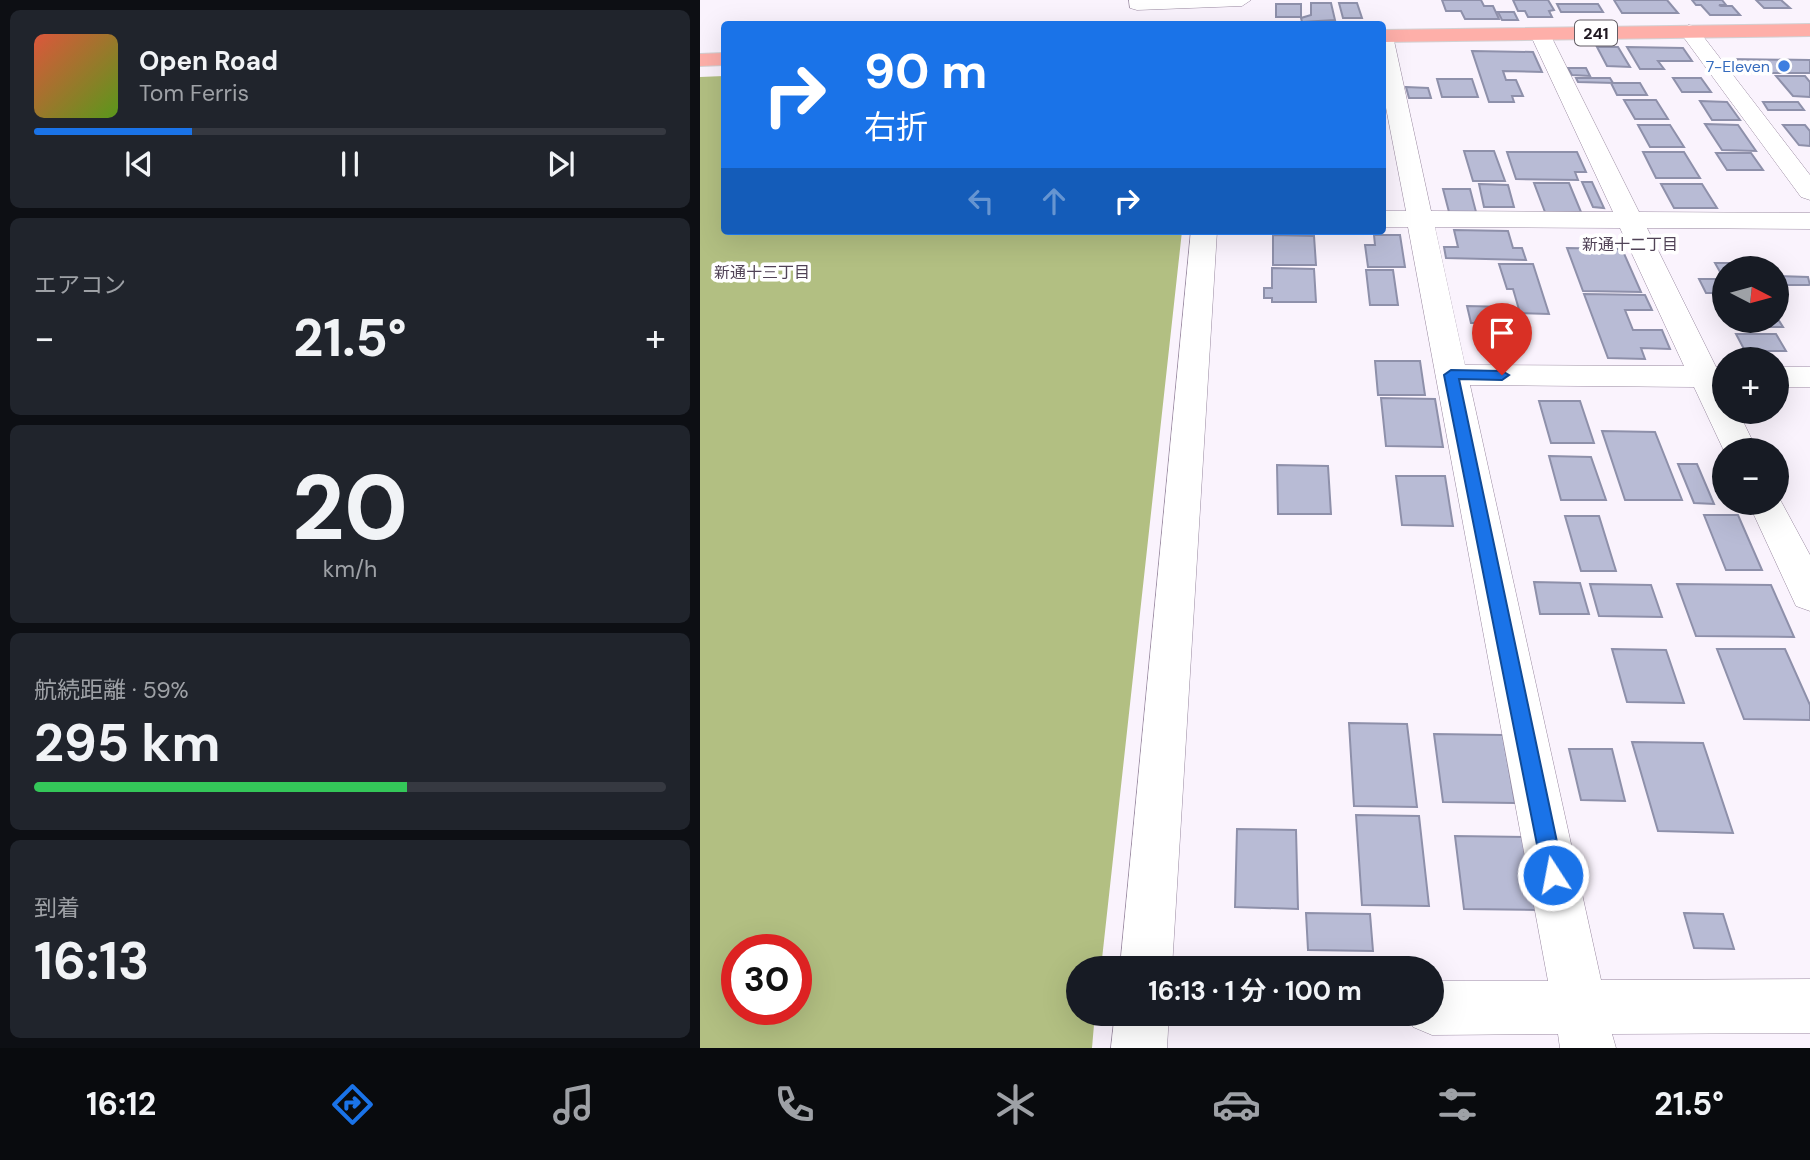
<!DOCTYPE html>
<html lang="ja">
<head>
<meta charset="utf-8">
<style>
  body { margin:0; font-family:"DM Sans","Noto Sans JP",sans-serif; background:#20242c; color:#f1f3f6; height:100vh; display:flex; flex-direction:column; font-size:26px; white-space:nowrap }
  * { box-sizing:border-box; margin:0 }
  p { font-size:23px; color:#9ea1a6 }
  .icon { flex:none; width:38px; height:38px; fill:none; stroke:currentColor; stroke-width:2; stroke-linecap:round; stroke-linejoin:round }
  .map { position:relative; flex:1; overflow:hidden }
  .sheet { display:flex; flex-direction:column; gap:10px; padding:10px; background:#0d0f14; width:700px }
  .sheet>* { flex:none }
  .banner { position:absolute; left:21px; top:21px; width:665px; height:214px; border-radius:7px; box-shadow:0 7px 28px #0002; background:#1a73e8; color:#fff; overflow:hidden }
  .needle { width:46px; rotate:96deg }
  .controls { position:absolute; left:1012px; top:256px; display:grid; gap:14px }
  .controls a { display:grid; place-items:center; width:77px; height:77px; border-radius:50%; background:#171b24; box-shadow:0 7px 28px #0002; font-size:35px }
  .speed { position:absolute; left:21px; top:934px; display:flex; gap:14px; font-size:35px; font-weight:700; text-align:center }
  .speed>* { display:grid; place-content:center; width:91px; height:91px; border-radius:50%; background:#171b24; box-shadow:0 7px 28px #0002; line-height:1 }
  .speed .limit { border:10px solid #d22; background:#fff; color:#111 }
  .pin { position:absolute; display:grid; place-items:center; width:60px; height:60px; color:#fff; margin:-72px -30px; border-radius:50% 50% 50% 0; rotate:-45deg; box-shadow:0 0 7px #0007 }
  .pin .icon { rotate:45deg }
  .me { position:absolute; width:77px; margin:-38px; rotate:349deg; stroke-linejoin:round; filter:drop-shadow(0 0 5px #0008) }
  .turn { display:flex; align-items:center; gap:24px; height:147px; padding:0 28px; font-size:32px }
  .turn .icon { width:91px; height:91px; stroke-width:2.5 }
  .turn b { display:block; font-size:49px; line-height:60px }
  .lanes { display:flex; align-items:center; height:66px; padding:0 28px; background:#0003; justify-content:center; gap:35px; direction:ltr }
  .lanes .off { opacity:.35 }
  .big { font-size:52px; font-weight:700; line-height:1.1 }
  .sheet .tile { flex:1; display:flex; flex-direction:column; justify-content:center; gap:10px; min-width:0; padding:0 24px; border-radius:10px; background:#20242c }
  .sheet .dial { align-items:center; gap:0 }
  .dial b { font-size:91px; line-height:1 }
  .song { display:flex; align-items:center; gap:21px }
  .cover { width:84px; height:84px; border-radius:10px; background:linear-gradient(135deg,hsl(10 70% 55%),hsl(90 70% 35%)) }
  .played { height:7px; border-radius:4px; background:linear-gradient(90deg,#1a73e8 25%,#363941 25%) }
  .keys { display:flex; justify-content:space-around; direction:ltr }
  .heat { display:flex; justify-content:space-between; align-items:center; font-size:38px; direction:ltr }
  .charge { height:10px; border-radius:5px; background:linear-gradient(90deg,#34c759 59%,#363941 0) }
  .trip { position:absolute; left:366px; top:956px; width:378px; height:70px; border-radius:35px; background:#171b24; box-shadow:0 7px 28px #0002; font-weight:700; line-height:70px; text-align:center }
  .tabs { display:flex; height:112px; justify-content:space-around; align-items:center; background:#090b0e; color:#9ea1a6 }
  .tabs .icon { width:49px; height:49px }
  .tabs .active { color:#1a73e8 }
  .tabs b { font-size:32px; color:#f1f3f6 }
  main { display:flex; flex:1; min-height:0 }
  .map>svg:first-child { display:block }
  .forest { fill:#b2bf82; fill-rule:evenodd }
  .building { fill:#b8bbd5; stroke:#8e90aa; stroke-width:2 }
  .lines { fill:none; stroke-linecap:round; stroke-linejoin:round }
  .street-casing { stroke:#9989a0; stroke-width:1 }
  .highway-casing { stroke:#d2d1d3; stroke-width:2 }
  .street { fill:#fff; fill-rule:evenodd }
  .highway { fill:#feafa9; fill-rule:evenodd }
  .route { fill:#1a73e8; stroke:#114b97; stroke-width:2 }
  .shop-dot { fill:#3f7fe0; stroke:#fff; stroke-width:2.5 }
  .labels { text-anchor:middle; stroke-width:7; stroke-linejoin:round; paint-order:stroke }
  .shield { fill:#fff; stroke:#625d64; stroke-width:2 }
  .shield-label { font-size:16px; font-weight:bold; fill:#1f1821 }
  .far-shop-label { font-size:16px; fill:#366cbe; stroke:#fff; text-anchor:end }
  .far-neighbourhood-label { font-size:16px; fill:#514357; stroke:#fff }
</style>
</head>
<body>
<main>
<section class="sheet">
<div class="tile">
<div class="song"><i class="cover"></i><div><b>Open Road</b><p>Tom Ferris</p></div></div>
<div class="played"></div>
<div class="keys"><svg class="icon" aria-label="previous" viewBox="0 0 24 24"><path d="M18 5L8 12l10 7zM5 5v14"/></svg><svg class="icon" aria-label="pause" viewBox="0 0 24 24"><path d="M8 5v14M16 5v14"/></svg><svg class="icon" aria-label="next" viewBox="0 0 24 24"><path d="M6 5l10 7-10 7zM19 5v14"/></svg></div>
</div>
<div class="tile"><p>エアコン</p>
<div class="heat"><a>−</a><b class="big">21.5°</b><a>+</a></div>
</div>
<div class="tile dial"><b>20</b><p>km/h</p></div>
<div class="tile"><p>航続距離 · 59%</p><b class="big">295 km</b><div class="charge"></div></div>
<div class="tile"><p>到着</p><b class="big">16:13</b></div>
</section>
<div class="map">
<svg width="1110" height="1048" viewBox="0 0 1110 1048">
  <rect width="100%" height="100%" fill="#faf3fd"/>
  <path class="forest" d="M 24,76 L 24,231 L 482,231 L 401,968 L 378,968 L 378,1013 L 395,1013 L 392,1048 L 0,1048 L 0,77 ZM 37,950 L 96,950 L 96,1010 L 37,1010 Z"/>
  <path class="building" d="M 742,0 L 781,0 L 784,6 L 793,6 L 799,19 L 765,19 L 761,11 L 746,11 Z
    M 813,0 L 848,0 L 854,10 L 849,11 L 852,17 L 828,17 L 825,11 L 818,11 Z
    M 914,0 L 967,0 L 978,13 L 922,13 Z
    M 992,0 L 1022,0 L 1026,5 L 1019,5 L 1021,6 L 1032,6 L 1040,15 L 1010,15 L 1001,5 L 996,5 Z
    M 1056,0 L 1081,0 L 1090,8 L 1064,8 Z
    M 611,3 L 631,3 L 635,20 L 602,22 L 601,18 L 611,15 Z
    M 639,3 L 657,3 L 662,18 L 643,18 Z
    M 576,4 L 601,4 L 601,17 L 576,17 Z
    M 857,4 L 898,4 L 903,12 L 861,12 Z
    M 798,12 L 814,12 L 818,20 L 802,20 Z
    M 897,47 L 918,47 L 930,67 L 907,66 Z
    M 927,47 L 983,48 L 992,61 L 958,61 L 964,69 L 940,69 Z
    M 772,51 L 833,52 L 842,72 L 803,71 L 806,80 L 816,80 L 823,96 L 812,96 L 814,102 L 789,102 Z
    M 1026,59 L 1110,60 L 1110,73 L 1037,73 Z
    M 868,68 L 886,68 L 890,76 L 872,75 Z
    M 1076,76 L 1105,76 L 1110,82 L 1110,97 L 1093,96 Z
    M 876,78 L 910,78 L 913,83 L 878,82 Z
    M 973,78 L 1001,78 L 1011,92 L 982,92 Z
    M 737,79 L 772,79 L 778,97 L 742,97 Z
    M 911,83 L 940,83 L 947,95 L 917,95 Z
    M 706,87 L 728,88 L 731,98 L 709,98 Z
    M 924,100 L 956,100 L 968,119 L 935,119 Z
    M 1000,101 L 1027,102 L 1040,120 L 1012,120 Z
    M 1063,102 L 1098,102 L 1104,110 L 1068,110 Z
    M 1005,124 L 1038,125 L 1056,151 L 1022,150 Z
    M 938,125 L 970,125 L 984,147 L 950,147 Z
    M 1083,125 L 1105,125 L 1110,131 L 1110,146 L 1099,145 Z
    M 764,151 L 794,151 L 805,181 L 773,181 Z
    M 807,152 L 877,152 L 886,172 L 875,172 L 878,180 L 816,179 Z
    M 943,152 L 984,152 L 1000,178 L 956,178 Z
    M 1016,153 L 1051,153 L 1063,170 L 1027,170 Z
    M 882,182 L 892,182 L 904,208 L 893,207 Z
    M 834,183 L 869,183 L 881,212 L 845,212 Z
    M 779,184 L 808,185 L 814,207 L 784,207 Z
    M 961,184 L 1002,184 L 1017,208 L 974,208 Z
    M 743,189 L 770,189 L 776,212 L 749,212 Z
    M 754,230 L 808,231 L 813,248 L 822,248 L 826,260 L 746,258 L 744,247 L 758,247 Z
    M 573,235 L 614,236 L 616,265 L 573,265 Z
    M 674,235 L 700,235 L 705,267 L 668,267 L 665,245 L 675,245 Z
    M 867,248 L 922,249 L 941,292 L 883,291 Z
    M 1015,263 L 1055,263 L 1058,268 L 1024,268 L 1024,279 Z
    M 799,264 L 833,264 L 849,314 L 820,313 L 813,289 L 807,289 Z
    M 572,268 L 614,269 L 616,302 L 572,302 L 572,298 L 564,298 L 564,288 L 572,288 Z
    M 666,270 L 693,270 L 698,305 L 670,305 Z
    M 1076,276 L 1108,277 L 1110,285 L 1080,285 Z
    M 999,279 L 1024,279 L 1024,293 L 1006,293 Z
    M 884,294 L 945,295 L 952,310 L 925,310 L 933,330 L 962,330 L 970,349 L 941,348 L 945,359 L 908,358 Z
    M 767,306 L 808,307 L 813,323 L 771,323 Z
    M 1076,316 L 1083,327 L 1044,327 L 1041,320 L 1076,320 Z
    M 1036,334 L 1076,334 L 1086,351 L 1045,351 Z
    M 675,361 L 720,361 L 725,395 L 678,395 Z
    M 681,398 L 735,399 L 743,447 L 686,446 Z
    M 839,401 L 880,401 L 894,443 L 851,443 Z
    M 902,431 L 955,432 L 982,500 L 925,500 Z
    M 849,456 L 891,457 L 906,500 L 861,500 Z
    M 978,464 L 997,464 L 1014,504 L 994,503 Z
    M 577,465 L 628,466 L 631,514 L 578,514 Z
    M 696,476 L 745,476 L 753,526 L 702,525 Z
    M 1004,515 L 1038,515 L 1062,570 L 1026,570 Z
    M 865,516 L 899,516 L 916,571 L 881,571 Z
    M 834,582 L 880,583 L 889,614 L 840,614 Z
    M 890,584 L 951,585 L 962,617 L 899,616 Z
    M 977,584 L 1071,585 L 1094,637 L 996,636 Z
    M 912,649 L 966,650 L 984,703 L 927,702 Z
    M 1017,649 L 1085,649 L 1110,705 L 1110,720 L 1044,719 Z
    M 649,723 L 707,724 L 717,807 L 654,806 Z
    M 734,734 L 803,735 L 815,803 L 743,802 Z
    M 932,742 L 1003,743 L 1033,833 L 958,831 Z
    M 869,749 L 912,749 L 925,801 L 881,800 Z
    M 656,815 L 719,816 L 729,906 L 662,905 Z
    M 537,829 L 596,830 L 598,909 L 535,907 Z
    M 755,836 L 826,837 L 839,910 L 764,909 Z
    M 606,913 L 670,914 L 673,951 L 608,950 Z
    M 984,913 L 1023,914 L 1034,949 L 994,948 Z"/>
  <g class="lines">
    <defs>
      <path id="street" d="M 429,0 L 551,0 L 542,6 L 437,10 L 430,8 Z
        M 989,25 L 996,27 L 1110,175 L 1110,200 L 1101,197 L 979,31 Z
        M 840,28 L 850,34 L 939,212 L 1110,213 L 1110,229 L 947,228 L 1016,367 L 1024,367 L 1024,411 L 1038,411 L 1057,450 L 1024,451 L 994,387 L 770,385 L 901,980 L 1110,979 L 1110,1033 L 912,1034 L 916,1048 L 860,1048 L 858,1034 L 732,1035 L 713,1027 L 707,1013 L 732,1013 L 732,981 L 848,981 L 708,227 L 682,227 L 682,211 L 706,211 L 682,87 L 682,30 L 690,32 L 693,36 L 731,211 L 913,212 L 830,34 ZM 735,227 L 920,228 L 984,366 L 765,365 Z
        M 491,231 L 517,231 L 472,968 L 420,968 Z
        M 1076,367 L 1110,367 L 1110,387 L 1076,387 Z
        M 1076,492 L 1110,555 L 1110,611 L 1096,606 L 1048,502 L 1076,502 Z
        M 415,1013 L 469,1013 L 467,1048 L 411,1048 Z"/>
      <path id="highway" d="M 1110,24 L 1110,36 L 682,42 L 682,30 Z
        M 24,53 L 24,65 L 0,66 L 0,54 Z"/>
    </defs>
    <use href="#street" class="street-casing"/>
    <use href="#highway" class="highway-casing"/>
    <use href="#street" class="street"/>
    <use href="#highway" class="highway"/>
  </g>
  <path class="route" d="M 751,370 L 802,371 L 809,375 L 802,380 L 759,379 L 864,875 L 861,883 L 853,886 L 846,883 L 843,875 L 744,375 Z"/>
  <circle class="shop-dot" cx="1084" cy="66" r="7"/>
  <g class="labels">
    <rect class="shield" x="875" y="20.5" width="42" height="25" rx="5"/>
    <g class="shield-label">
      <text x="896" y="39">241</text>
    </g>
    <g class="far-shop-label">
      <text x="1070" y="72">7-Eleven</text>
    </g>
    <g class="far-neighbourhood-label">
      <text x="930" y="250">新通十二丁目</text>
      <text x="62" y="278">新通十三丁目</text>
    </g>
  </g>
</svg>
<div class="controls">
<a><svg class="needle" viewBox="-14 -14 28 28"><path d="M0-13l5 13h-10z" fill="#e53935"/><path d="M0 13l5-13h-10z" fill="#9ea1a6"/></svg></a>
<a>+</a>
<a>−</a>
</div>
<div class="speed"><div class="limit">30</div></div>
<div class="pin" style="left:802px;top:375px;background:#d93025"><svg class="icon" aria-label="arrive" viewBox="0 0 24 24"><path d="M6 21V4h12l-3 4 3 4H6"/></svg></div>
<svg class="me" style="left:853px;top:875px" viewBox="-20 -20 40 40"><circle r="17" fill="#1a73e8" stroke="#fff" stroke-width="3"/><path d="M0-11L8 9 0 5-8 9z" fill="#fff"/></svg>
<div class="trip">16:13 · 1 分 · 100 m</div>
<div class="banner">
<div class="turn"><svg class="icon" aria-label="right" viewBox="0 0 24 24"><path d="M7 20v-9h11M14 6l5 5-5 5"/></svg><div><b>90 m</b>右折</div></div>
<div class="lanes"><svg class="icon off" aria-label="left" viewBox="0 0 24 24"><path d="M17 20v-9H6M10 6l-5 5 5 5"/></svg><svg class="icon off" aria-label="ahead" viewBox="0 0 24 24"><path d="M12 20V5M6 11l6-6 6 6"/></svg><svg class="icon" aria-label="right" viewBox="0 0 24 24"><path d="M7 20v-9h11M14 6l5 5-5 5"/></svg></div>
</div>
</div>
</main>
<nav class="tabs">
<b>16:12</b>
<svg class="icon active" aria-label="directions" viewBox="0 0 24 24"><path d="M12 3l9 9-9 9-9-9zM9 14v-3h6M13 9l2 2-2 2"/></svg>
<svg class="icon" aria-label="music" viewBox="0 0 24 24"><path d="M9 18V5l10-2v13"/><circle cx="6" cy="18" r="3"/><circle cx="16" cy="16" r="3"/></svg>
<svg class="icon" aria-label="phone" viewBox="0 0 24 24"><path d="M5 4h4l2 5-3 2q2 4 5 5l2-3 5 2v4C11 20 4 13 5 4z"/></svg>
<svg class="icon" aria-label="climate" viewBox="0 0 24 24"><path d="M12 3v18M4 7l16 10M4 17L20 7"/></svg>
<svg class="icon" aria-label="car" viewBox="0 0 24 24"><path d="M5 17H2v-5l4-1 3-4h7l3 4 3 1v5h-3M9 17h6M6 11h13"/><circle cx="7" cy="17" r="2"/><circle cx="17" cy="17" r="2"/></svg>
<svg class="icon" aria-label="filters" viewBox="0 0 24 24"><path d="M4 7h16M4 17h16"/><circle cx="9" cy="7" r="2"/><circle cx="15" cy="17" r="2"/></svg>
<b>21.5°</b>
</nav>
</body>
</html>
